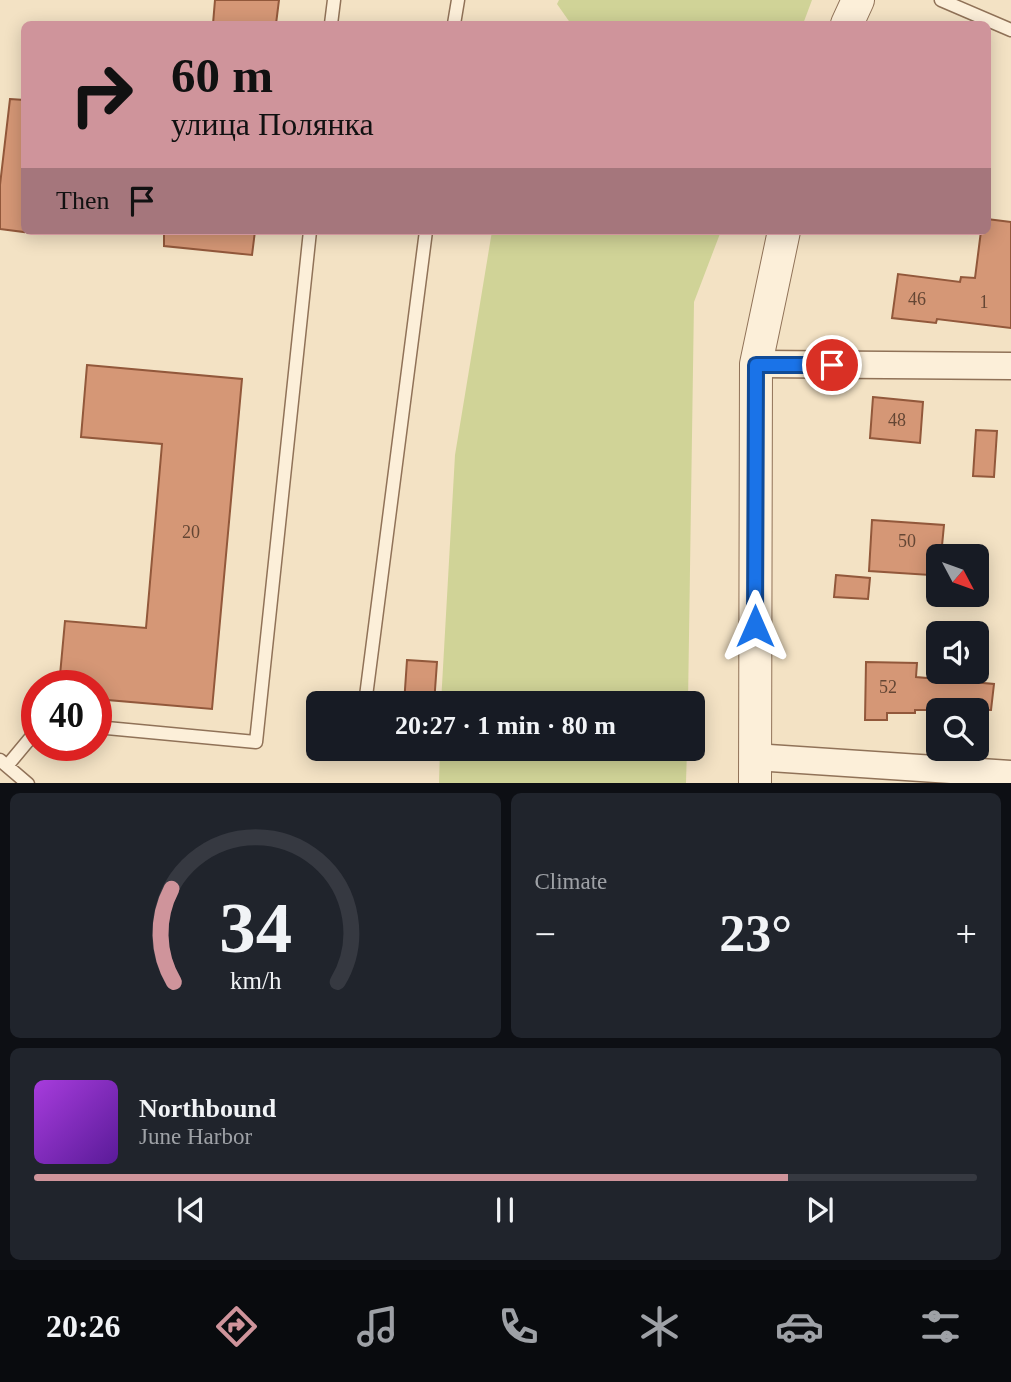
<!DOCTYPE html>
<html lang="en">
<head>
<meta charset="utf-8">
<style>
  body { margin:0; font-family:Georgia,serif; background:#20242c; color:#f1f3f6; height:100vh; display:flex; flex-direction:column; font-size:26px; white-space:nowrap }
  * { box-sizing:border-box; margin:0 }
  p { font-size:23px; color:#9ea1a6 }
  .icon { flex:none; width:38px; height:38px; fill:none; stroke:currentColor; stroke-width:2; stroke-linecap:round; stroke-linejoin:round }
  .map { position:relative; height:783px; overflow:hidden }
  .drawer { display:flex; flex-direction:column; gap:10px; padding:10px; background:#0d0f14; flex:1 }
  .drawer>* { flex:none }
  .guide { position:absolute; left:21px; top:21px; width:970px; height:214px; border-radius:10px; box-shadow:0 4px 18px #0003; background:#cf949b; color:#111; overflow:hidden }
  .needle { width:46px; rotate:131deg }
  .tools { position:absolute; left:926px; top:544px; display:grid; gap:14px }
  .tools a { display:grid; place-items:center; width:63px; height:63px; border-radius:10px; background:#171b24; box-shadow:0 4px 18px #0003; font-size:35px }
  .speed { position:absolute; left:21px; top:670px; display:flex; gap:14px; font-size:35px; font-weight:700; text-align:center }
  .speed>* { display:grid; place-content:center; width:91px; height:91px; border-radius:50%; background:#171b24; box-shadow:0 4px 18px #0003; line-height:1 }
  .speed .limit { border:10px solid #d22; background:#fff; color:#111 }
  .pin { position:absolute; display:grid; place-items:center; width:60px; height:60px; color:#fff; margin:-30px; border:4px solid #fff; border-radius:50%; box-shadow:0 2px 7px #0007 }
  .me { position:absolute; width:77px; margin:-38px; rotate:0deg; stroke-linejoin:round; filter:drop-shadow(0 0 5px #0008) }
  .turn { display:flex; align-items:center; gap:24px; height:147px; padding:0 35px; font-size:32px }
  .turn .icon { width:91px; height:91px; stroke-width:2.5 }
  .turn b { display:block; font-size:49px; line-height:60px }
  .then { display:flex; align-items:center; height:66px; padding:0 35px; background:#0003; gap:14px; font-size:26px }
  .big { font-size:52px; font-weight:700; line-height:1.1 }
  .drawer .card { flex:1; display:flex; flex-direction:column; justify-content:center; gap:10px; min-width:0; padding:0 24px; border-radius:10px; background:#20242c }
  .drawer .dial { align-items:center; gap:0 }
  .dial svg { height:182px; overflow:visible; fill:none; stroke:#363941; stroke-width:7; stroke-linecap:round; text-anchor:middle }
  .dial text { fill:#f1f3f6; stroke:none }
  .song { display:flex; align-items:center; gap:21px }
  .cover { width:84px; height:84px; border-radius:10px; background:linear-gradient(135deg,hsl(280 70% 55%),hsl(270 70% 35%)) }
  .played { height:7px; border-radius:4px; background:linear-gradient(90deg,#cf949b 80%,#363941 80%) }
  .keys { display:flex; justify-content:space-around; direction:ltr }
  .heat { display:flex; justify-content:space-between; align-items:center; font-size:38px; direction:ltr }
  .drawer .tiles { flex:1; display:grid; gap:10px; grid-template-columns:1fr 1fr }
  .card:last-child { grid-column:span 2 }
  .trip { position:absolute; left:306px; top:691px; width:399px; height:70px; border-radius:10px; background:#171b24; box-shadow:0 4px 18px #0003; font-weight:700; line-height:70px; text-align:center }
  .menu { display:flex; height:112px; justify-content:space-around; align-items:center; background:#090b0e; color:#9ea1a6 }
  .menu .icon { width:49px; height:49px }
  .menu .on { color:#cf949b }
  .menu b { font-size:32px; color:#f1f3f6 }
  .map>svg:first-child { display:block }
  .green { fill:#d0d397 }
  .building { fill:#d59776; stroke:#92583b; stroke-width:2 }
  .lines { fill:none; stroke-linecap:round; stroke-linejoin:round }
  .service-casing { stroke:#907258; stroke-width:15 }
  .minor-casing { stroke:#907258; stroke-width:29 }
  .tertiary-casing { stroke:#907258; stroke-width:34 }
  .service { stroke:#fcefd9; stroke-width:12 }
  .minor { stroke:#fcefd9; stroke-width:26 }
  .tertiary { stroke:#fcefd9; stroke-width:32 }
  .route-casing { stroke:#114b97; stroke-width:18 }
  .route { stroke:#1a73e8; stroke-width:12 }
  .labels { text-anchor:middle; stroke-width:7; stroke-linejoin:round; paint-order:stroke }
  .number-label { font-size:18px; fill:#644634 }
</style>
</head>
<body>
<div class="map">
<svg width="1011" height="784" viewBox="0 0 1011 784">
  <rect width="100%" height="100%" fill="#f3e2c4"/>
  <path class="green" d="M 559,0 L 812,0 L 803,24 L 571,24 L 557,4 Z
    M 492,231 L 721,231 L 694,302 L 688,703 L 441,703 L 455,455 Z
    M 440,749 L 687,749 L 686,783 L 439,783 Z"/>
  <path class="building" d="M 215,0 L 279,0 L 276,24 L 213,24 Z
    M 10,99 L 24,100 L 24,232 L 0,229 L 0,185 Z
    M 987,219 L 1011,222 L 1011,328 L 937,319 L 936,323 L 892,318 L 898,274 L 960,282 L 961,277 L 975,278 L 981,231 L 987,231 Z
    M 164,231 L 255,231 L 252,255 L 164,246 Z
    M 87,365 L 242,379 L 212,709 L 96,699 L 96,686 L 59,686 L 65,621 L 146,628 L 162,444 L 81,437 Z
    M 873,397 L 923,402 L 920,443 L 870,438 Z
    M 976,430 L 997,431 L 994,477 L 973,476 Z
    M 872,520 L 944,525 L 941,556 L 938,556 L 938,562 L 931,562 L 930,575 L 869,571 Z
    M 836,575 L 870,578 L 868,599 L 834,597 Z
    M 407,660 L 437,662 L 434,704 L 404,704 Z
    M 866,662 L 917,663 L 916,677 L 994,684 L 991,710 L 915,710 L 915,713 L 887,713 L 887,720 L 865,720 Z"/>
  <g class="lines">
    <defs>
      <path id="service" d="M 941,0 L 1011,30
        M 331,24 L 334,0
        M 454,24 L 458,0
        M 365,704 L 426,231
        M 96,727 L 256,742 L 310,231
        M 0,760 L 28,784
        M 7,766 L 37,730"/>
      <path id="minor" d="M 756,364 L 1011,366
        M 755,757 L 1011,774"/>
      <path id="tertiary" d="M 847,24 L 858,0
        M 755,784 L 756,364 L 784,231"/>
    </defs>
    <use href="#service" class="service-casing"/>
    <use href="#minor" class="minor-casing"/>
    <use href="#tertiary" class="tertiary-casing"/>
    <use href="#service" class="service"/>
    <use href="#minor" class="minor"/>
    <use href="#tertiary" class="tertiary"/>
  </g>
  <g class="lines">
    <defs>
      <path id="route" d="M 755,626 L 756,365 L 832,365"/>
    </defs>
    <use href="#route" class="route-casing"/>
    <use href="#route" class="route"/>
  </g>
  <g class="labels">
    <g class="number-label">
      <text x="917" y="305">46</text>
      <text x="984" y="308">1</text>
      <text x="897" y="426">48</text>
      <text x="191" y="538">20</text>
      <text x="907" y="547">50</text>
      <text x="888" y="693">52</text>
    </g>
  </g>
</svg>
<div class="tools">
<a><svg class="needle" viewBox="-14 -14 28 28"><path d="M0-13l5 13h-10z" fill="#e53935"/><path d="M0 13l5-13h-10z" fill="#9ea1a6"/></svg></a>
<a><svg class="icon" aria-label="sound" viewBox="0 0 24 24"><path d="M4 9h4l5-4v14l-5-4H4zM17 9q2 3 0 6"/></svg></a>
<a><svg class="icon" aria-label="search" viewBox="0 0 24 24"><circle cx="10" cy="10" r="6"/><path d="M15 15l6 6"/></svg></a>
</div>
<div class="speed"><div class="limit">40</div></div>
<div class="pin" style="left:832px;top:365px;background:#d93025"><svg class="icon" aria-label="arrive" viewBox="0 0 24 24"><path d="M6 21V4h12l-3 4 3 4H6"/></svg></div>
<svg class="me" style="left:755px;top:626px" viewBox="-20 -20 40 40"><path d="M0-17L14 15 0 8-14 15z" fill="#1a73e8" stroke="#fff" stroke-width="4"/></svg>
<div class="trip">20:27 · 1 min · 80 m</div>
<div class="guide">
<div class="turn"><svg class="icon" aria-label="right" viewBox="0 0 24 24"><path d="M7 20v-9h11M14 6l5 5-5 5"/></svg><div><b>60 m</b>улица Полянка</div></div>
<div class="then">Then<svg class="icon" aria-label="arrive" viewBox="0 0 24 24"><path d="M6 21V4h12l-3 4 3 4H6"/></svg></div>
</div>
</div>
<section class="drawer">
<div class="tiles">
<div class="card dial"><svg viewBox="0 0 100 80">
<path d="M14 69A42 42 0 1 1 86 69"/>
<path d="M14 69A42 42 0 0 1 13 28" stroke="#cf949b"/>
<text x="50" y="56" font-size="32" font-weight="700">34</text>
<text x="50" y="72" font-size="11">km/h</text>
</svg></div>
<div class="card"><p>Climate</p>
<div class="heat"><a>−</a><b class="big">23°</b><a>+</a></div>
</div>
<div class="card">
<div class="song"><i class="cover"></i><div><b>Northbound</b><p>June Harbor</p></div></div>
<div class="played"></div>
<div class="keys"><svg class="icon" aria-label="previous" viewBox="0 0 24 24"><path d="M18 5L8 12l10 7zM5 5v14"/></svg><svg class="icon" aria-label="pause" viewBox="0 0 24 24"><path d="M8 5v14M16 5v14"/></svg><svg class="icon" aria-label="next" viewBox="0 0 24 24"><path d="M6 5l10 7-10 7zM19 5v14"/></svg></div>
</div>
</div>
</section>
<nav class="menu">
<b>20:26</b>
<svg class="icon on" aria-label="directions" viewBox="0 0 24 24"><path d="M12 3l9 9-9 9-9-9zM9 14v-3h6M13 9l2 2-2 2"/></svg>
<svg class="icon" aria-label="music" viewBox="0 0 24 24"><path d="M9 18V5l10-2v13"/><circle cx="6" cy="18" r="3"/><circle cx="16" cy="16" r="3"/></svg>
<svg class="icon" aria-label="phone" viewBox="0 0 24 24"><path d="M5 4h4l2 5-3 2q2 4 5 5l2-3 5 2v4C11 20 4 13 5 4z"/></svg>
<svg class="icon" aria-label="climate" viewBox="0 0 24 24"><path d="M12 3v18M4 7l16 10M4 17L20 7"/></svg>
<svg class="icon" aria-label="car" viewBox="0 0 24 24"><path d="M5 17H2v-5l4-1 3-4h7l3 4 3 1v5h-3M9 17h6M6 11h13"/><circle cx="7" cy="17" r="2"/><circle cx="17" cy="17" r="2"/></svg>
<svg class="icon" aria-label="filters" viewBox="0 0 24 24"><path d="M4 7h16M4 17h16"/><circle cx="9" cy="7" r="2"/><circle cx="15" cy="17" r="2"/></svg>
</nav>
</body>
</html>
